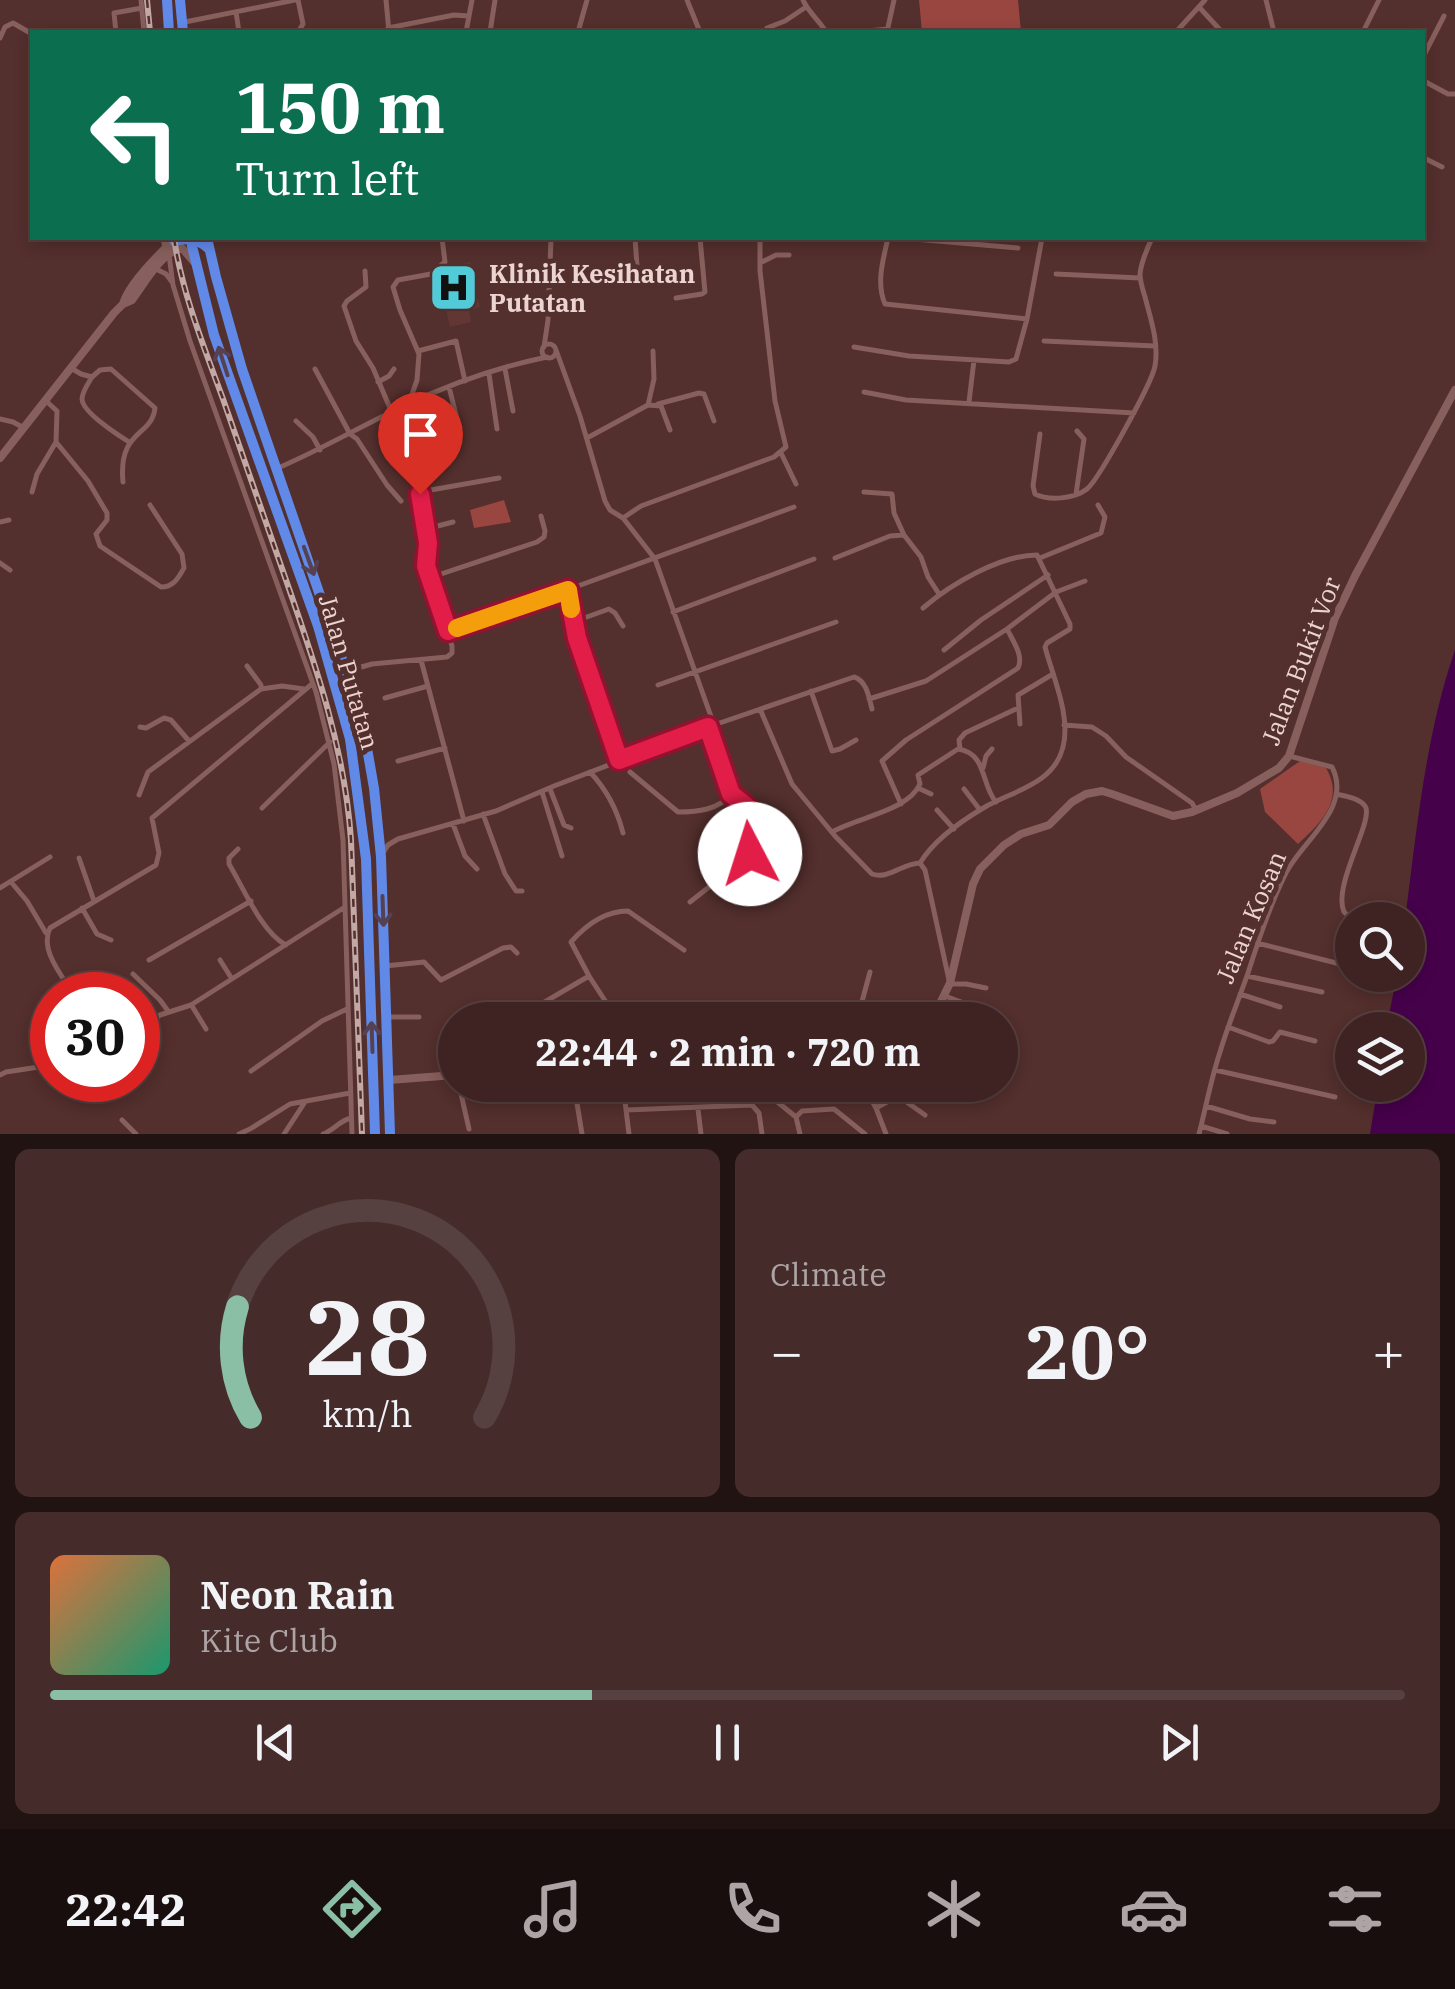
<!DOCTYPE html>
<html lang="en">
<head>
<meta charset="utf-8">
<style>
  body { margin:0; font-family:"IBM Plex Serif",serif; background:#452b2a; color:#f1f3f6; height:100vh; display:flex; flex-direction:column; font-size:38px; white-space:nowrap }
  * { box-sizing:border-box; margin:0 }
  p { font-size:32px; color:#ada4a5 }
  .icon { flex:none; width:55px; height:55px; fill:none; stroke:currentColor; stroke-width:2; stroke-linecap:round; stroke-linejoin:round }
  .map { position:relative; height:1134px; overflow:hidden }
  .panel { display:flex; flex-direction:column; gap:15px; padding:15px; background:#221313; flex:1 }
  .panel>* { flex:none }
  .guide { position:absolute; left:30px; top:30px; width:1395px; height:210px; border-radius:0px; box-shadow:0 5px 15px #0003,0 0 0 2px #574040; background:#0b6e4f; color:#fff; overflow:hidden }
  .controls { position:absolute; left:1335px; top:902px; display:grid; gap:20px }
  .controls a { display:grid; place-items:center; width:90px; height:90px; border-radius:50%; background:#3e2322; box-shadow:0 5px 15px #0003,0 0 0 2px #574040; font-size:50px }
  .speed { position:absolute; left:30px; top:972px; display:flex; gap:20px; font-size:50px; font-weight:700; text-align:center }
  .speed>* { display:grid; place-content:center; width:130px; height:130px; border-radius:50%; background:#3e2322; box-shadow:0 5px 15px #0003,0 0 0 2px #574040; line-height:1 }
  .speed .limit { border:15px solid #d22; background:#fff; color:#111 }
  .pin { position:absolute; display:grid; place-items:center; width:85px; height:85px; color:#fff; margin:-102px -42px; border-radius:50% 50% 50% 0; rotate:-45deg; box-shadow:0 0 10px #0007 }
  .pin .icon { rotate:45deg }
  .me { position:absolute; width:110px; margin:-55px; rotate:355deg; stroke-linejoin:round; filter:drop-shadow(0 0 8px #0008) }
  .turn { display:flex; align-items:center; gap:35px; height:210px; padding:0 40px; font-size:45px }
  .turn .icon { width:130px; height:130px; stroke-width:2.5 }
  .turn b { display:block; font-size:70px; line-height:85px }
  .big { font-size:75px; font-weight:700; line-height:1.1 }
  .panel .widget { flex:1; display:flex; flex-direction:column; justify-content:center; gap:15px; min-width:0; padding:0 35px; border-radius:15px; background:#452b2a }
  .panel .dial { align-items:center; gap:0 }
  .dial svg { height:260px; overflow:visible; fill:none; stroke:#574040; stroke-width:7; stroke-linecap:round; text-anchor:middle }
  .dial text { fill:#f1f3f6; stroke:none }
  .song { display:flex; align-items:center; gap:30px }
  .cover { width:120px; height:120px; border-radius:15px; background:linear-gradient(135deg,hsl(20 70% 55%),hsl(160 70% 35%)) }
  .played { height:10px; border-radius:5px; background:linear-gradient(90deg,#8abfa5 40%,#574040 40%) }
  .keys { display:flex; justify-content:space-around; direction:ltr }
  .heat { display:flex; justify-content:space-between; align-items:center; font-size:55px; direction:ltr }
  .panel .tiles { flex:1; display:grid; gap:15px; grid-template-columns:1fr 1fr }
  .widget:last-child { grid-column:span 2 }
  .trip { position:absolute; left:438px; top:1002px; width:580px; height:100px; border-radius:50px; background:#3e2322; box-shadow:0 5px 15px #0003,0 0 0 2px #574040; font-weight:700; line-height:100px; text-align:center }
  .tabs { display:flex; height:160px; justify-content:space-around; align-items:center; background:#190e0e; color:#ada4a5 }
  .tabs .icon { width:70px; height:70px }
  .tabs .selected { color:#8abfa5 }
  .tabs b { font-size:45px; color:#f1f3f6 }
  .map>svg:first-child { display:block }
  .built { fill:#623633 }
  .green { fill:#994540 }
  .water { fill:#46014b }
  .lines { fill:none; stroke-linecap:round; stroke-linejoin:round }
  .street { stroke:#875f5c; stroke-width:5 }
  .secondary { stroke:#875f5c; stroke-width:8 }
  .highway { stroke:#6089e8; stroke-width:10 }
  .rail-casing { stroke:#c3a9a6; stroke-width:6 }
  .rail { stroke:#532f2d; stroke-width:2.5; stroke-dasharray:8; stroke-linecap:butt }
  .oneway { stroke:#564152 }
  .route-casing { stroke:#92132f; stroke-width:25 }
  .route { stroke:#e11d48; stroke-width:18 }
  .slow { stroke:#f59e0b; stroke-width:18 }
  .labels { text-anchor:middle; stroke-width:10; stroke-linejoin:round; paint-order:stroke }
  .poi-label { font-size:25px; font-weight:bold; fill:#ebd4d1; stroke:#532f2d; text-anchor:start }
  .street-label { font-size:25px; fill:#ebd4d1; stroke:#532f2d }
</style>
</head>
<body>
<div class="map">
<svg width="1455" height="1134" viewBox="0 0 1455 1134">
  <rect width="100%" height="100%" fill="#532f2d"/>
  <path class="built" d="M 470,262 L 474,275 L 464,278 L 469,300 L 478,299 L 480,307 L 469,310 L 471,322 L 450,327 L 437,270 Z"/>
  <path class="green" d="M 919,0 L 1018,0 L 1021,32 L 922,32 Z
    M 504,500 L 511,522 L 474,528 L 470,510 Z
    M 1300,761 L 1326,768 C 1345,800 1321,823 1298,844 L 1265,812 L 1260,789 Z"/>
  <path class="water" d="M 1455,650 L 1455,1134 L 1370,1134 L 1378,1085 L 1408,1085 L 1408,1030 L 1386,1030 L 1397,975 L 1408,975 L 1408,920 L 1405,920 C 1417,829 1425,737 1455,650 Z"/>
  <g class="lines">
    <path class="street" d="M 141,0 L 144,32
      M 386,0 L 389,32
      M 687,0 L 700,32
      M 803,0 C 808,12 820,21 826,32
      M 1266,0 L 1274,32
      M 1199,7 L 1222,32
      M 236,12 L 239,32
      M 185,22 L 295,0
      M 388,28 L 454,15 L 469,16
      M 767,28 L 785,21 L 806,7
      M 116,32 L 114,13 L 142,8
      M 298,32 L 303,24 L 298,0
      M 466,32 L 472,0
      M 490,32 L 495,0
      M 578,32 L 587,0
      M 858,32 L 888,29
      M 887,32 L 894,0
      M 1176,32 L 1205,0
      M 1363,32 L 1379,0
      M 0,38 L 5,27 L 13,23 L 32,34
      M 1422,59 L 1444,16
      M 1422,80 L 1448,94 L 1455,94
      M 1422,157 L 1442,167
      M 163,238 L 165,248
      M 614,238 L 627,238
      M 635,238 L 638,280
      M 888,238 C 883,260 876,283 885,304 L 1027,319
      M 903,238 L 1018,248
      M 169,255 L 173,285 L 190,341 L 316,692 L 334,764 L 343,840 L 352,1134
      M 760,263 L 776,255 L 789,255
      M 156,269 L 166,274 L 172,282
      M 365,271 L 366,287 L 347,301 L 344,306 L 356,341 L 373,368 L 395,420 L 396,425 L 390,439
      M 1056,274 L 1140,278
      M 676,298 L 702,294 L 705,292 L 700,238
      M 1044,341 L 1155,346
      M542 351a7 7 0 1 1 14 0a7 7 0 1 1-14 0Z
      M 544,347 L 548,320 L 551,238
      M 854,347 L 909,356 L 1009,362 L 1016,359 L 1027,319 L 1042,238
      M 556,350 L 580,416 L 605,501 L 610,510 L 623,518 L 655,559 L 714,725
      M 418,351 L 456,341 L 465,381
      M 71,368 L 81,374 L 92,377 L 100,370 L 111,369 L 155,408 C 152,437 118,429 123,482
      M 315,369 L 350,434 L 357,439 L 387,485 L 401,501
      M 505,369 L 513,411
      M 489,374 L 497,429
      M 92,377 C 89,382 82,392 82,399 C 82,412 118,435 129,442
      M 378,382 L 389,376 L 394,369
      M 449,387 L 459,427
      M 864,392 L 906,400 L 1134,413
      M 45,400 L 57,411 L 56,442 L 88,481 L 107,513 L 107,520 L 96,534 L 100,546 L 161,587 C 174,587 178,578 184,568 L 182,554 L 150,505
      M 969,402 L 974,360
      M 409,403 L 417,380 L 419,354 L 400,310 L 393,287 L 398,280 L 431,274 L 445,262 L 442,238
      M 658,404 L 699,393 L 704,394 L 714,421
      M 648,405 L 654,379 L 653,351
      M 0,419 L 13,422 L 24,428
      M 296,421 L 313,437 L 320,450
      M 1040,434 L 1033,486 L 1035,494 C 1049,501 1074,499 1087,489 C 1099,479 1152,383 1155,366 C 1159,343 1151,320 1145,297 C 1143,290 1140,282 1140,274 C 1141,262 1147,249 1152,238
      M 587,438 L 648,405 L 661,406 L 670,430
      M 781,453 L 796,484
      M 278,468 C 322,449 363,425 406,405 C 450,384 499,367 547,357
      M 32,492 L 37,474 L 56,442
      M 864,492 L 892,494 L 894,513 L 904,535 L 921,557 L 928,577 L 939,594
      M 1076,494 L 1084,439 L 1077,431
      M 623,518 L 641,506 L 774,457 L 786,447 L 775,401 L 760,271 L 760,238
      M 0,522 L 9,520
      M 426,529 L 453,522
      M 835,558 L 890,536 L 904,535
      M 1040,558 L 1101,533 L 1105,517 L 1098,505
      M 0,563 L 10,570
      M 429,578 L 537,542 L 544,537 L 545,531 L 541,516
      M 568,591 L 577,638 L 619,760
      M 673,612 L 814,559
      M 573,622 L 609,609 L 615,613 L 623,626
      M 448,631 L 567,590 L 794,507
      M 944,650 L 981,620 L 1048,575
      M 421,660 L 464,821
      M 247,666 L 261,685 L 261,689
      M 347,671 L 372,664 L 447,657 L 452,653 L 452,646 L 426,566 L 428,543 L 419,495 L 425,491 L 499,478
      M 658,685 L 836,622
      M 811,691 L 832,751 L 840,749 L 856,740
      M 385,698 L 428,686
      M 869,699 L 926,681 L 1007,629 L 1056,592 L 1085,581
      M 760,709 L 792,784 L 835,836 L 872,874 C 888,880 903,863 920,863 L 925,870 L 949,980
      M 1020,724 L 1018,695 L 1053,674
      M 1064,725 L 1092,727 L 1106,736 L 1126,757 L 1192,803 L 1196,810
      M 140,727 L 146,728 L 164,718 L 171,720 L 189,741
      M 960,749 L 959,740 L 965,733 L 1018,708
      M 398,761 L 445,748
      M 983,768 L 986,756 L 992,749
      M 590,772 C 607,790 617,809 623,833
      M 630,772 L 678,812 C 697,812 719,810 731,794
      M 918,788 L 931,794
      M 550,789 L 564,825 L 571,828
      M 964,789 L 980,810
      M 542,792 L 562,856
      M 1336,794 C 1345,796 1359,798 1365,806 C 1375,819 1332,885 1344,912 L 1353,920
      M 139,795 L 148,772 L 261,689 L 282,686 L 304,689
      M 901,804 L 882,761 L 906,740 L 1018,668 C 1024,656 1013,641 1007,629
      M 262,808 L 330,742
      M 937,810 L 954,829
      M 483,814 L 505,874 L 516,891 L 522,891
      M 453,824 L 465,856 L 477,869
      M 832,832 C 858,817 908,811 920,784 L 918,775 L 958,749 C 987,753 981,785 996,802
      M 238,849 L 229,858 L 229,864 C 243,887 262,933 286,945
      M 384,851 L 388,845 L 398,839 L 496,811 L 554,786 L 708,727 L 854,677 C 867,681 869,698 872,709
      M 79,858 L 94,901
      M 920,863 C 934,840 961,821 985,807 C 1013,791 1054,784 1063,747 C 1071,716 1053,677 1045,647 L 1047,643 L 1070,629 L 1070,624 L 1037,555 C 1000,555 951,584 923,608
      M 11,882 L 27,901 L 46,933
      M 0,888 L 50,857
      M 690,902 L 751,854 L 755,827 L 747,806 L 731,794 L 708,727
      M 82,908 L 97,934 L 111,940
      M 1257,943 L 1352,967
      M 149,960 L 251,901
      M 220,960 L 232,979
      M 385,966 L 424,962 L 441,980 L 503,948 L 511,947 L 517,953
      M 133,974 L 160,1000 L 168,1011
      M 589,976 L 617,1019 C 630,1017 643,1010 656,1008 C 703,998 732,1007 776,1020
      M 1247,976 L 1322,992
      M 949,984 L 966,984 L 986,988
      M 1240,994 L 1280,1007
      M 74,995 C 63,977 39,950 50,928 L 156,865 L 159,853 L 152,818 L 312,684
      M 945,996 L 983,1010
      M 192,1006 L 206,1029
      M 387,1017 L 419,1017
      M 514,1020 L 589,976 L 571,942 C 585,926 605,911 628,911 L 684,950
      M 726,1020 L 729,1006
      M 857,1020 L 870,972
      M 1228,1027 L 1269,1042 L 1273,1041 L 1280,1032 L 1315,1041
      M 143,1047 L 148,1025 L 160,1015 L 191,1005 L 345,907
      M 1215,1070 L 1335,1097
      M 251,1071 L 322,1021 L 347,1009
      M 0,1075 L 6,1072 L 52,1065
      M 459,1085 L 469,1129
      M 574,1085 L 582,1134
      M 623,1085 L 629,1134
      M 766,1085 L 770,1096 L 796,1117 L 800,1134
      M 863,1085 L 876,1108 L 886,1134
      M 1206,1106 L 1250,1119 L 1274,1122
      M 876,1108 L 898,1096 L 925,1115
      M 698,1109 L 701,1134
      M 626,1110 L 752,1105 L 759,1113 L 762,1134
      M 796,1117 L 802,1111 L 834,1109 L 865,1134
      M 122,1120 L 136,1134
      M 1201,1126 L 1227,1134
      M 239,1134 L 250,1129 L 290,1104 L 350,1093
      M 284,1134 L 305,1102
      M 323,1134 C 334,1130 339,1121 351,1118
      M 1199,1134 C 1206,1107 1211,1079 1220,1052 C 1228,1025 1239,999 1248,973 C 1259,939 1270,905 1286,873 C 1302,841 1353,808 1332,767 L 1289,756"/>
    <path class="secondary" d="M 123,304 C 129,283 160,253 176,238
      M 0,458 L 114,313 L 123,304 L 132,300 C 145,283 161,252 182,248 L 194,262
      M 932,1020 L 950,983 L 973,884 L 980,869 L 1004,845 L 1021,834 L 1049,825 L 1072,802 L 1086,794 L 1102,791 L 1112,794 L 1173,816 L 1192,812 L 1237,793 L 1279,768 L 1289,756 L 1335,618 L 1355,576 L 1455,390
      M 389,1080 L 455,1075
      M 790,1085 C 814,1093 839,1093 862,1085"/>
    <path class="highway" d="M 167,0 L 169,32
      M 180,0 L 183,32
      M 190,238 L 214,335 L 318,626 L 350,739 L 366,859 L 375,1134
      M 207,238 L 216,277 L 242,369 L 354,694 L 365,737 L 374,788 L 381,857 L 390,1134
      M 174,241 C 188,237 199,239 209,249"/>
    <defs>
      <path id="rail" d="M 147,0 L 150,32
        M 174,238 C 182,293 204,347 223,399 C 244,460 265,520 286,580 C 316,666 345,750 351,840 L 362,1134"/>
    </defs>
    <use href="#rail" class="rail-casing"/>
    <use href="#rail" class="rail"/>
  </g>
  <defs><path id="oneway-shaft" d="M-6 0H5M1.5-3L5.5 0L1.5 3" fill="none" stroke-width="1.6" stroke-linecap="round" stroke-linejoin="round" transform="scale(2.5)"/></defs>
  <g class="oneway">
    <use href="#oneway-shaft" transform="translate(223 361) rotate(-108)"/>
    <use href="#oneway-shaft" transform="translate(309 561) rotate(70)"/>
    <use href="#oneway-shaft" transform="translate(383 911) rotate(88)"/>
    <use href="#oneway-shaft" transform="translate(372 1037) rotate(-92)"/>
  </g>
  <g class="lines">
    <defs>
      <path id="route" d="M 420,494 L 428,543 L 426,566 L 448,631 L 568,590 L 577,638 L 619,760 L 708,727 L 731,794 L 746,806 L 755,826 L 750,854"/>
    </defs>
    <use href="#route" class="route-casing"/>
    <use href="#route" class="route"/>
    <path class="slow" d="M 457,628 L 568,590 L 571,609"/>
  </g>
  <defs>
    <symbol id="hospital-square" viewBox="-11 -11 22 22"><rect x="-9" y="-9" width="18" height="18" rx="4" fill="#52cbd8" stroke="#532f2d"/><path d="M-5-5h3v3.5h4V-5h3V5h-3V1.5h-4V5h-3Z" fill="#111"/></symbol>
  </defs>
  <g fill-rule="evenodd">
    <use href="#hospital-square" x="426" y="260" width="55" height="55"/>
  </g>
  <g class="labels">
    <g class="poi-label">
      <text x="489" y="283">Klinik Kesihatan<tspan x="489" dy="29">Putatan</tspan></text>
    </g>
    <g class="street-label">
      <text transform="translate(1301 661) rotate(-69)" y="9">Jalan Bukit Vor</text>
      <text transform="translate(349 672) rotate(74)" y="9">Jalan Putatan</text>
      <text transform="translate(1251 917) rotate(-67)" y="9">Jalan Kosan</text>
    </g>
  </g>
</svg>
<div class="controls">
<a><svg class="icon" aria-label="search" viewBox="0 0 24 24"><circle cx="10" cy="10" r="6"/><path d="M15 15l6 6"/></svg></a>
<a><svg class="icon" aria-label="layers" viewBox="0 0 24 24"><path d="M12 4l9 5-9 5-9-5zM3 14l9 5 9-5"/></svg></a>
</div>
<div class="speed"><div class="limit">30</div></div>
<div class="pin" style="left:420px;top:494px;background:#d93025"><svg class="icon" aria-label="arrive" viewBox="0 0 24 24"><path d="M6 21V4h12l-3 4 3 4H6"/></svg></div>
<svg class="me" style="left:750px;top:854px" viewBox="-20 -20 40 40"><circle r="19" fill="#fff"/><path d="M0-13L10 11 0 6-10 11z" fill="#e11d48"/></svg>
<div class="trip">22:44 · 2 min · 720 m</div>
<div class="guide">
<div class="turn"><svg class="icon" aria-label="left" viewBox="0 0 24 24"><path d="M17 20v-9H6M10 6l-5 5 5 5"/></svg><div><b>150 m</b>Turn left</div></div>
</div>
</div>
<section class="panel">
<div class="tiles">
<div class="widget dial"><svg viewBox="0 0 100 80">
<path d="M14 69A42 42 0 1 1 86 69"/>
<path d="M14 69A42 42 0 0 1 10 35" stroke="#8abfa5"/>
<text x="50" y="56" font-size="32" font-weight="700">28</text>
<text x="50" y="72" font-size="11">km/h</text>
</svg></div>
<div class="widget"><p>Climate</p>
<div class="heat"><a>−</a><b class="big">20°</b><a>+</a></div>
</div>
<div class="widget">
<div class="song"><i class="cover"></i><div><b>Neon Rain</b><p>Kite Club</p></div></div>
<div class="played"></div>
<div class="keys"><svg class="icon" aria-label="previous" viewBox="0 0 24 24"><path d="M18 5L8 12l10 7zM5 5v14"/></svg><svg class="icon" aria-label="pause" viewBox="0 0 24 24"><path d="M8 5v14M16 5v14"/></svg><svg class="icon" aria-label="next" viewBox="0 0 24 24"><path d="M6 5l10 7-10 7zM19 5v14"/></svg></div>
</div>
</div>
</section>
<nav class="tabs">
<b>22:42</b>
<svg class="icon selected" aria-label="directions" viewBox="0 0 24 24"><path d="M12 3l9 9-9 9-9-9zM9 14v-3h6M13 9l2 2-2 2"/></svg>
<svg class="icon" aria-label="music" viewBox="0 0 24 24"><path d="M9 18V5l10-2v13"/><circle cx="6" cy="18" r="3"/><circle cx="16" cy="16" r="3"/></svg>
<svg class="icon" aria-label="phone" viewBox="0 0 24 24"><path d="M5 4h4l2 5-3 2q2 4 5 5l2-3 5 2v4C11 20 4 13 5 4z"/></svg>
<svg class="icon" aria-label="climate" viewBox="0 0 24 24"><path d="M12 3v18M4 7l16 10M4 17L20 7"/></svg>
<svg class="icon" aria-label="car" viewBox="0 0 24 24"><path d="M5 17H2v-5l4-1 3-4h7l3 4 3 1v5h-3M9 17h6M6 11h13"/><circle cx="7" cy="17" r="2"/><circle cx="17" cy="17" r="2"/></svg>
<svg class="icon" aria-label="filters" viewBox="0 0 24 24"><path d="M4 7h16M4 17h16"/><circle cx="9" cy="7" r="2"/><circle cx="15" cy="17" r="2"/></svg>
</nav>
</body>
</html>
